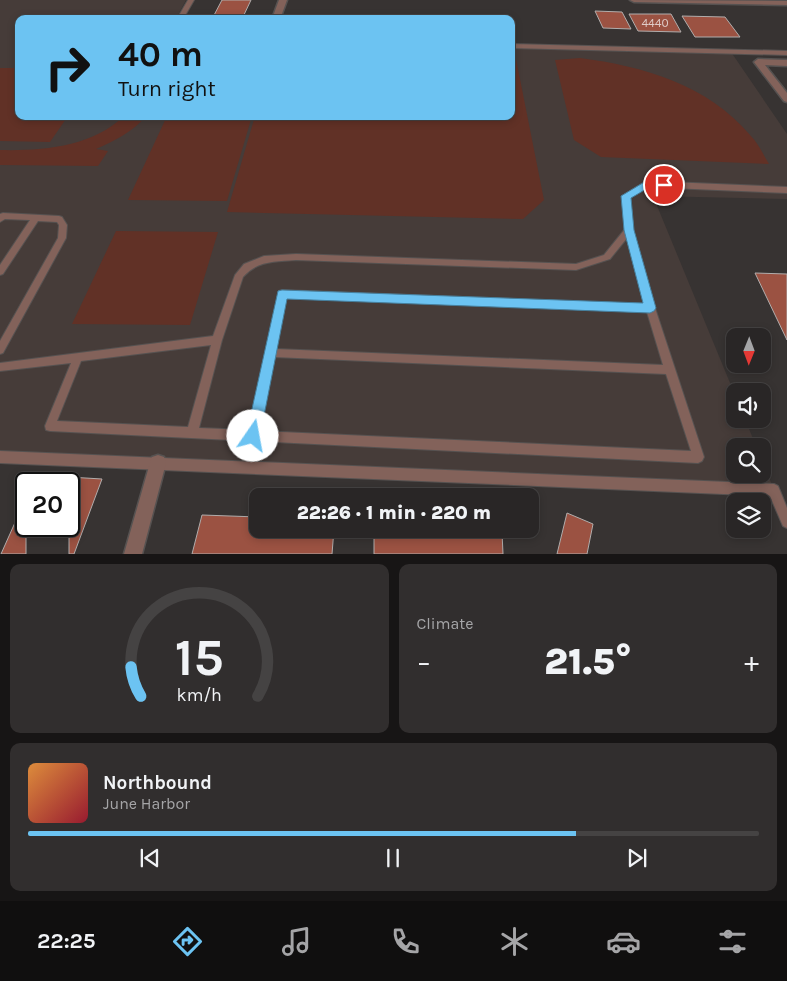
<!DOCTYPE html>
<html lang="en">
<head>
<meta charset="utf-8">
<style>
  body { margin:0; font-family:Karla,sans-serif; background:#312e2e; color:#f1f3f6; height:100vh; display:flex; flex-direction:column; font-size:19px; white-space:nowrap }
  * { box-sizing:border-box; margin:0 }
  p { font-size:16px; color:#a5a5a7 }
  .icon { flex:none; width:28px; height:28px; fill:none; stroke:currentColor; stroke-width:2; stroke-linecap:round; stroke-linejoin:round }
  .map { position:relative; height:554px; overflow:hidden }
  .panel { display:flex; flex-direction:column; gap:10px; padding:10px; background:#171515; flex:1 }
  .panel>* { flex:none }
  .guide { position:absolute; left:15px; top:15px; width:500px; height:105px; border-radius:10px; box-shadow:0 2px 8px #0003,0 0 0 1px #454343; background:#6cc3f2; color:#111; overflow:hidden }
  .needle { width:32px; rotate:181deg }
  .buttons { position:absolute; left:726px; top:328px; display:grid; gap:10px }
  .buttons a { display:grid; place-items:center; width:45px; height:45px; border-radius:10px; background:#292626; box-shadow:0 2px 8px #0003,0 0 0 1px #454343; font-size:25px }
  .speed { position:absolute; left:15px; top:472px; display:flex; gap:10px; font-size:25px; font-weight:700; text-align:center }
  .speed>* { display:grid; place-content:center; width:65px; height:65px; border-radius:50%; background:#292626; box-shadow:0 2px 8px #0003,0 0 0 1px #454343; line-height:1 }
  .speed .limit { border:2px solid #111; border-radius:8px; background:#fff; color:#111 }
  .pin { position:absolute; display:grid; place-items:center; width:42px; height:42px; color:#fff; margin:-21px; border:2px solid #fff; border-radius:50%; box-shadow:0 1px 5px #0007 }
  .me { position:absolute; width:55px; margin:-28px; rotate:12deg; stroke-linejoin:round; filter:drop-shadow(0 0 4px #0008) }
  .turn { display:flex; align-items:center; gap:18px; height:105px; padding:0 20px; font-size:22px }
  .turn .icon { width:65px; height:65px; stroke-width:2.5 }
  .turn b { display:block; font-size:35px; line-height:42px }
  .big { font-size:38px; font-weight:800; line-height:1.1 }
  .panel .tile { flex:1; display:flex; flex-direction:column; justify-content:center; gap:8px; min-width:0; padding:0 18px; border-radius:10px; background:#312e2e }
  .panel .dial { align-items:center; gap:0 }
  .dial svg { height:130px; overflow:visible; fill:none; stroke:#454343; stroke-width:7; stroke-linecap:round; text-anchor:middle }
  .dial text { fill:#f1f3f6; stroke:none }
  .song { display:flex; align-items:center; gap:15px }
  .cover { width:60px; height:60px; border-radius:8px; background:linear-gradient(135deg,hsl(30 70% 55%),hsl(350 70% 35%)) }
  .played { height:5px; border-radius:2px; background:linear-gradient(90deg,#6cc3f2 75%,#454343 75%) }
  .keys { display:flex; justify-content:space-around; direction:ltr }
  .heat { display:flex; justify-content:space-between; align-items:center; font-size:28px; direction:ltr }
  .panel .tiles { flex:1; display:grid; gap:10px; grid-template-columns:1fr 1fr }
  .tile:last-child { grid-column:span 2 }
  .trip { position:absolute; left:249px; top:488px; width:290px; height:50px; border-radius:10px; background:#292626; box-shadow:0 2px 8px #0003,0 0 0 1px #454343; font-weight:800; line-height:50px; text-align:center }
  .tabs { display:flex; height:80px; justify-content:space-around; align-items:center; background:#100f0f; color:#a5a5a7 }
  .tabs .icon { width:35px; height:35px }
  .tabs .current { color:#6cc3f2 }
  .tabs b { font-size:22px; color:#f1f3f6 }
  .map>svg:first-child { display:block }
  .built { fill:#463c39 }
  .green { fill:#613126 }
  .building { fill:#9b5242; stroke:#b1adac }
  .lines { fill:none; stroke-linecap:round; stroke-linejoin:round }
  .lane-casing { stroke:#565251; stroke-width:2 }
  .street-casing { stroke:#565251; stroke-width:3 }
  .lane { fill:#83625a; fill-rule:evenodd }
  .street { fill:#83625a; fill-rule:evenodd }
  .route { fill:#6cc3f2; stroke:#467f9d }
  .labels { text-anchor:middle; stroke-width:5; stroke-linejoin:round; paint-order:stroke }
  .far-number-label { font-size:12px; fill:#dfcbc7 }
</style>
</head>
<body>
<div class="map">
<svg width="787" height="554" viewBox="0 0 787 554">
  <rect width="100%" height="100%" fill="#373332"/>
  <path class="built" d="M 0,0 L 186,0 L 176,19 L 19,19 L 19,116 L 511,116 L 511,46 L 731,52 L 787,134 L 787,199 L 653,196 L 735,395 L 735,419 L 745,419 L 756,446 L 735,446 L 735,474 L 762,474 L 763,462 L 774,490 L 0,457 Z"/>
  <path class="green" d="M 511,49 L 514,49 L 544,200 L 523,219 L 227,212 L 255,116 L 511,116 Z
    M 580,58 C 643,66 708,85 750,135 C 758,143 763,154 769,164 L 601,157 L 574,140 L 555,60 Z
    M 0,68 L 19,68 L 19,116 L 68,116 L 50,142 L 0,141 Z
    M 124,116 L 146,116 C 133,132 114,141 96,149 L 108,151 L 98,166 L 0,165 L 0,150 C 42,151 92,147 124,116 Z
    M 167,116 L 252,116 L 227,201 L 128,200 Z
    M 116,231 L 218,232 L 190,325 L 72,324 Z"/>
  <path class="building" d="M 222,0 L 251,0 L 242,19 L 212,19 Z
    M 595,11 L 622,12 L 631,29 L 603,28 Z
    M 629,14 L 671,14 L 681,32 L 638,31 Z
    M 682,16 L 725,17 L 740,37 L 695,37 Z
    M 755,273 L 787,274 L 787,340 Z
    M 69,477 L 102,479 L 74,554 L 69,554 Z
    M 26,498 L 26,554 L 1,554 Z
    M 567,513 L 593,524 L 587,554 L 557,554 Z
    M 202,515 L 258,517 L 258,529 L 334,529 L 332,554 L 192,554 Z
    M 374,529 L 502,532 L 503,554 L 374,554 Z"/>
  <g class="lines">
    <defs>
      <path id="lane" d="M 188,0 L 194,0 L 183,19 L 177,19 Z
        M 511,44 L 787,51 L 787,55 L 511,48 Z
        M 646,181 L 787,187 L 787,193 L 647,187 L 630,197 L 633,230 L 655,308 L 704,457 L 702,461 L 698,463 L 50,431 L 46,430 L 45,426 L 71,363 L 0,371 L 0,363 L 213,336 L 235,275 L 244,264 L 264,256 L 296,254 L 576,264 L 604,255 L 625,229 L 622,196 ZM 627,238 L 644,304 L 282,290 L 279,291 L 249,430 L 199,428 L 222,340 L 243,277 C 258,260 275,262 296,260 L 576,270 L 610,259 ZM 286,298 L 647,312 L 663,365 L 276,349 ZM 211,345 L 188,427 L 57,421 L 81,361 ZM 274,357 L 666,374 L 691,451 L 259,431 Z
        M 3,213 L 59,216 L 62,217 L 67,225 L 66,238 L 3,353 L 0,354 L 0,341 L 58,238 L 59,225 L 57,222 L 38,221 L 3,274 L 0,275 L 0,265 L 30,220 L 5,219 L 0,222 L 0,214 Z
        M 0,451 L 774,484 L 778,486 L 787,508 L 787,528 L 783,526 L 770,496 L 0,463 Z"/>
      <path id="street" d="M 279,0 L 287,0 L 280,19 L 272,19 Z
        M 630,0 L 787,1 L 787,5 L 634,2 Z
        M 758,59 L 787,60 L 787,66 L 765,65 L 787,93 L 787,102 L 784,101 L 754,62 Z
        M 158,455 L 164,457 L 166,463 L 142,554 L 124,554 L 150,463 L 152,457 Z"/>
    </defs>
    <use href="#lane" class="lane-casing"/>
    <use href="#street" class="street-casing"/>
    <use href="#lane" class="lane"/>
    <use href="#street" class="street"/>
  </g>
  <path class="route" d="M 646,181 L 664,182 L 669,185 L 664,188 L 648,188 L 631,198 L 634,230 L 656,308 L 654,311 L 650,313 L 287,299 L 260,436 L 258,441 L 253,443 L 248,441 L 246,436 L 278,291 L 282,290 L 643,303 L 624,230 L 621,196 Z"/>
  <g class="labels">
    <g class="far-number-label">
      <text x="655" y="27">4440</text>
    </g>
  </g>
</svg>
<div class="buttons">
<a><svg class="needle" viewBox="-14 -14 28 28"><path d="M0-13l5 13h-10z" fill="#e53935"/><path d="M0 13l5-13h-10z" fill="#a5a5a7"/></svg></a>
<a><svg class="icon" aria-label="sound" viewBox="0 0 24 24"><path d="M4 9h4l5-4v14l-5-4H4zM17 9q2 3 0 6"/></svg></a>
<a><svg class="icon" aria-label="search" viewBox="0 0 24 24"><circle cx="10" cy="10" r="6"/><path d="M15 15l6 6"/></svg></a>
<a><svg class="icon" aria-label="layers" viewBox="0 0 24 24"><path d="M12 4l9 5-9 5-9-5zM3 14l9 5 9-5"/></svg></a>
</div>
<div class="speed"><div class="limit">20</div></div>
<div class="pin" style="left:664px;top:185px;background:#d93025"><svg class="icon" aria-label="arrive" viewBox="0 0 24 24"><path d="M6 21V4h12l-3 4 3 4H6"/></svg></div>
<svg class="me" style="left:253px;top:436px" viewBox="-20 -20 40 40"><circle r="19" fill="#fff"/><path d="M0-13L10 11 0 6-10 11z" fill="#6cc3f2"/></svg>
<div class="trip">22:26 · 1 min · 220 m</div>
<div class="guide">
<div class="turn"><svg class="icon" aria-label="right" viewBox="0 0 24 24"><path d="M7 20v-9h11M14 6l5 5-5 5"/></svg><div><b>40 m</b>Turn right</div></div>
</div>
</div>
<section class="panel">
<div class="tiles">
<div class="tile dial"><svg viewBox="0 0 100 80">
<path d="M14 69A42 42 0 1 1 86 69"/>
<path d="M14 69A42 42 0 0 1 8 51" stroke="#6cc3f2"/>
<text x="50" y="56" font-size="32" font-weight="700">15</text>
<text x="50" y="72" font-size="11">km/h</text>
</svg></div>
<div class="tile"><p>Climate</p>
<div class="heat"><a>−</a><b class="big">21.5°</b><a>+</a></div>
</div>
<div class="tile">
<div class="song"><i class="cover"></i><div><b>Northbound</b><p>June Harbor</p></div></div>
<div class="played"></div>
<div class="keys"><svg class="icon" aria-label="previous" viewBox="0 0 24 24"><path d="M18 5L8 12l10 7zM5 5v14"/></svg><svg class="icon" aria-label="pause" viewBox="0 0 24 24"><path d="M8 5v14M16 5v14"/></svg><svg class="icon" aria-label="next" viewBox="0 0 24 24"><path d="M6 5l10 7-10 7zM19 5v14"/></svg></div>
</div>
</div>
</section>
<nav class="tabs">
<b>22:25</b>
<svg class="icon current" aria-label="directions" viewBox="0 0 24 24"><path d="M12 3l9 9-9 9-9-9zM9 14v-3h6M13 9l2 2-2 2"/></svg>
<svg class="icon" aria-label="music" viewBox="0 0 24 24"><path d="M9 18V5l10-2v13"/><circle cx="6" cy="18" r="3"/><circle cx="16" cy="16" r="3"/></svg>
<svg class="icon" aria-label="phone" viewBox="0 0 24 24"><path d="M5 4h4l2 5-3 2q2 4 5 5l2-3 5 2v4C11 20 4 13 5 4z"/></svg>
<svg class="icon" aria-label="climate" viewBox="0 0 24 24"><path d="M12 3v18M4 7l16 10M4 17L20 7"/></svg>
<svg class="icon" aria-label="car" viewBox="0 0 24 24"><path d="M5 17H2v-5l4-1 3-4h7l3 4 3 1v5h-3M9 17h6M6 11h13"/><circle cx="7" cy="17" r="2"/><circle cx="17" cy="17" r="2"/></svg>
<svg class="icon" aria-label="filters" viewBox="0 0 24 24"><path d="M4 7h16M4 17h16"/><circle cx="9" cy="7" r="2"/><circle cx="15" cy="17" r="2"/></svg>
</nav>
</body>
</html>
